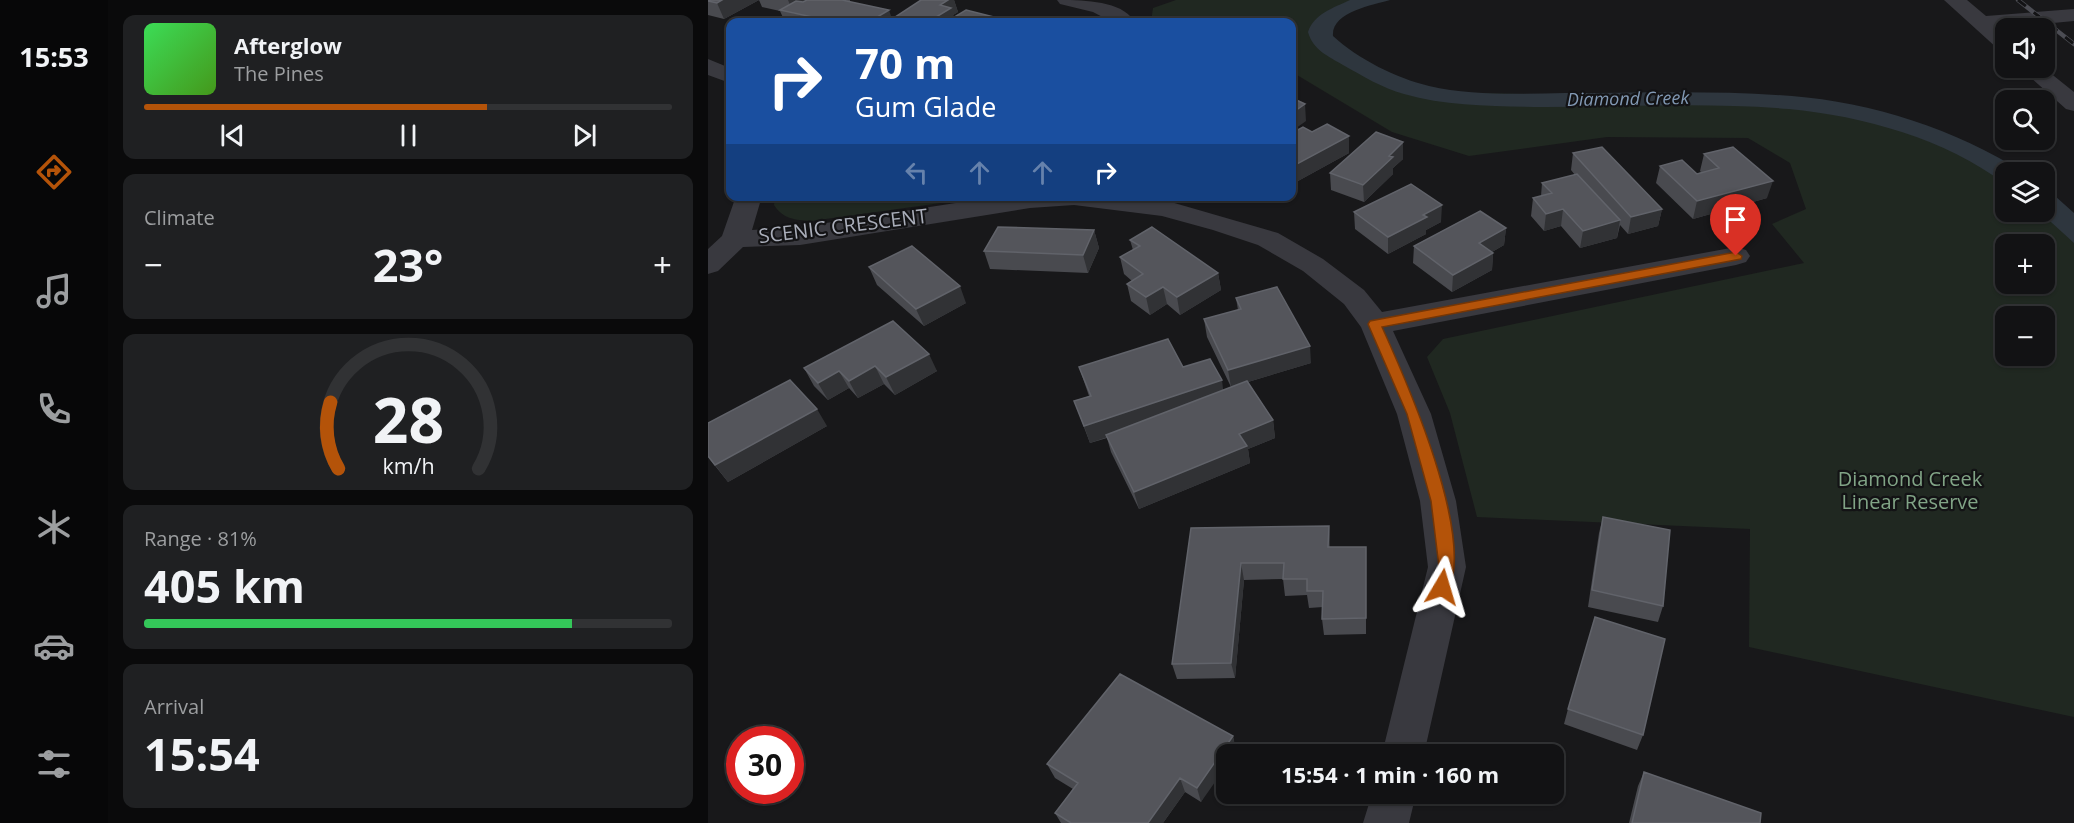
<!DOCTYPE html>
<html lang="en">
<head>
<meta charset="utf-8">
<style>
  body { margin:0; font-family:"Open Sans",sans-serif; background:#1f2022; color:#f1f3f6; height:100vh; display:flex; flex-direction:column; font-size:22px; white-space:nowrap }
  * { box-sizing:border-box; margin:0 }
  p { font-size:20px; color:#9c9ea0 }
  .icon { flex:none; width:33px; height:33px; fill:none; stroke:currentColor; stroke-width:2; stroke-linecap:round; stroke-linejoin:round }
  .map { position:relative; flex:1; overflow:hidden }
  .drawer { display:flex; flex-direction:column; gap:15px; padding:15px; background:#0a0a0b; width:600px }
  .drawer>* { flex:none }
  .hud { position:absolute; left:18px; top:18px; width:570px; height:183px; border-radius:12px; box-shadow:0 2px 4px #0004,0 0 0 2px #313234; background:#1a4fa0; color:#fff; overflow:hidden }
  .controls { position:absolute; left:1287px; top:18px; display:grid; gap:12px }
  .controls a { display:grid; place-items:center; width:60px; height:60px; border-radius:12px; background:#121214; box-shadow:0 2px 4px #0004,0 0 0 2px #313234; font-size:30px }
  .speed { position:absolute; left:18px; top:726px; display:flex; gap:12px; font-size:30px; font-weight:700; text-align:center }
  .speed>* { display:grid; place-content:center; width:78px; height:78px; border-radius:50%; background:#121214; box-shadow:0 2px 4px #0004,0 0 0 2px #313234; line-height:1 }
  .speed .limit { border:9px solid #d22; background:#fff; color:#111 }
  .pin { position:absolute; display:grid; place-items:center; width:51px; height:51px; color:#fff; margin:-62px -26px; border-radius:50% 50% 50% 0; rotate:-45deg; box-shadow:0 0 6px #0007 }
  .pin .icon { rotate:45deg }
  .me { position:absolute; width:66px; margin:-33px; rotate:7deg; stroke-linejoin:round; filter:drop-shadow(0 0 4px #0008) }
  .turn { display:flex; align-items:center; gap:21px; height:126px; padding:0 30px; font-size:27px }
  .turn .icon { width:78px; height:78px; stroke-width:2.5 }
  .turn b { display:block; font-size:42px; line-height:51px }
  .lanes { display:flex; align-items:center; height:57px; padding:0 30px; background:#0003; justify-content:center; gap:30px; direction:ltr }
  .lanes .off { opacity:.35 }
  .big { font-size:45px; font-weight:700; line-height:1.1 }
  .drawer .card { flex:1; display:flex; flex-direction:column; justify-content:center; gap:9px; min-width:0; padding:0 21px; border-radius:12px; background:#1f2022 }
  .drawer .dial { align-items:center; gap:0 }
  .dial svg { height:156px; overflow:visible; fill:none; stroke:#313234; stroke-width:7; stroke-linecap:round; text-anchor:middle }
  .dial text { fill:#f1f3f6; stroke:none }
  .song { display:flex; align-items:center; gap:18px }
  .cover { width:72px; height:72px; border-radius:9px; background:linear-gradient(135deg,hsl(130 70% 55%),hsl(100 70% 35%)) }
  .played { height:6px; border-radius:3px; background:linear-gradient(90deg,#b45309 65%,#313234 65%) }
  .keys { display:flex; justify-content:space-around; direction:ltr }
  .heat { display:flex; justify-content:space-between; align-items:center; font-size:33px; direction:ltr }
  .charge { height:9px; border-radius:4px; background:linear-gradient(90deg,#34c759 81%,#313234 0) }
  .trip { position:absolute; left:508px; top:744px; width:348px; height:60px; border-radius:12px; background:#121214; box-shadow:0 2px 4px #0004,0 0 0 2px #313234; font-weight:700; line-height:60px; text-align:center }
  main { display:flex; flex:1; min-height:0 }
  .dock { display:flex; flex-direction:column; width:108px; justify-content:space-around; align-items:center; background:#070708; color:#9c9ea0 }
  .dock .icon { width:42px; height:42px }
  .dock .active { color:#b45309 }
  .dock b { font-size:27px; color:#f1f3f6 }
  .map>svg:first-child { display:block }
  .green { fill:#202821; fill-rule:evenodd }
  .water { fill:#2e363e }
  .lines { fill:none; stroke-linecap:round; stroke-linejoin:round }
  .minor { fill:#39393f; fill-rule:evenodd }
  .rail-casing { stroke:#4c4d54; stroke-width:4.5 }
  .rail { stroke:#131315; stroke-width:3; stroke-dasharray:10; stroke-linecap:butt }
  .wall { fill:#494a4f }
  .shaded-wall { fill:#313235 }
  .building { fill:#54555b; stroke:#61636a; stroke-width:1.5 }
  .route { fill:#b45309; stroke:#753606; stroke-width:1.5 }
  .labels { text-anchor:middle; stroke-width:4.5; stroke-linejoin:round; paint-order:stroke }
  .far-water-label { font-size:18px; font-style:italic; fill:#8299b4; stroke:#131315 }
  .street-label { font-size:20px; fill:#aaaeba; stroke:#131315 }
  .park-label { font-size:20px; fill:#81a486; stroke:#131315 }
</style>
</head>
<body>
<main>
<nav class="dock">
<b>15:53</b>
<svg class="icon active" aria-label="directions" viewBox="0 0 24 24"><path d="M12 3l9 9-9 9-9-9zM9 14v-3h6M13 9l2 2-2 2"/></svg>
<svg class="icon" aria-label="music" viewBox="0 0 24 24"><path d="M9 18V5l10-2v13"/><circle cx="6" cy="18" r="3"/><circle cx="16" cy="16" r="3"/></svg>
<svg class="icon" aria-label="phone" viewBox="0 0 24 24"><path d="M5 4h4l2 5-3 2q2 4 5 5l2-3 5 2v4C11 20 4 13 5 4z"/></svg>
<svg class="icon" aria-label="climate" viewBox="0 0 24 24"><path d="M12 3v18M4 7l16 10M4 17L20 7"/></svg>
<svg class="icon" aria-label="car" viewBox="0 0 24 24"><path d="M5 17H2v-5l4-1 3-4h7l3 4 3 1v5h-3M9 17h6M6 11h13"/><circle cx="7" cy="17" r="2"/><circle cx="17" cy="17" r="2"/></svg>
<svg class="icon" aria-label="filters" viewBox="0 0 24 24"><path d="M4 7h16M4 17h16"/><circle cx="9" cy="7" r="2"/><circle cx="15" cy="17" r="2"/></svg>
</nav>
<section class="drawer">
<div class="card">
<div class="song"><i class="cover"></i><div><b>Afterglow</b><p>The Pines</p></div></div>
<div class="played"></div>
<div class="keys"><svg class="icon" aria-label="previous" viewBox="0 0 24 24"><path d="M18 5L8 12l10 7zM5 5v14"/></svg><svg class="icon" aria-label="pause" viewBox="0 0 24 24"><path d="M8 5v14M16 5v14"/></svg><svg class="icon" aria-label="next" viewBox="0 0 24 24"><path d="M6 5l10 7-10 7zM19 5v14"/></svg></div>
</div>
<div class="card"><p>Climate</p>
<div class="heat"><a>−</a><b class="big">23°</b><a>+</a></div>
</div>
<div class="card dial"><svg viewBox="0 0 100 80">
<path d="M14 69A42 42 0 1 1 86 69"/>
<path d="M14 69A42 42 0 0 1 10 35" stroke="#b45309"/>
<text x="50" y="56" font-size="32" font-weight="700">28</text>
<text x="50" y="72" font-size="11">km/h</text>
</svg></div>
<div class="card"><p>Range · 81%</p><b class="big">405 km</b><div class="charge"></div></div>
<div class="card"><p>Arrival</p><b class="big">15:54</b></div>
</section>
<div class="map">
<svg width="1366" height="823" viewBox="0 0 1366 823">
  <rect width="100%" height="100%" fill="#18181a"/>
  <path class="green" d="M 468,0 L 673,0 L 625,16 L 623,46 L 709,92 L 992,97 L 1158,116 L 1298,172 L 1298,212 L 1336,212 L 1366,223 L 1366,717 L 1041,647 L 1042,529 L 769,517 L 742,413 L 719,357 L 735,339 L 1096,263 L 1064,224 L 1098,209 L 1082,163 L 1040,138 L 899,137 L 761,156 L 684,132 L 584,72 L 584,22 L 443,22 L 445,8 ZM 1298,244 L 1336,244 L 1336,284 L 1298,284 ZM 1298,316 L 1336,316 L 1336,356 L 1298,356 Z
    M 67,197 L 67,196 L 276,197 L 103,221 C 87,220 75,219 66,205 Z"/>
  <path class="water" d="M 642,0 L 682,0 C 665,5 623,12 625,36 C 650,59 688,78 721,86 C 765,96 812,94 857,93 C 933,93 1008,90 1084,96 C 1163,102 1249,130 1315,172 L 1298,172 L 1297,184 C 1238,139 1155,116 1081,109 C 999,102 917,107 836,107 C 789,106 741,107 696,94 C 674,88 655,76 635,65 C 620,56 605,50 600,32 C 606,14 625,8 642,0 Z
    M 1337,187 L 1366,213 L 1366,243 L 1332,212 L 1336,212 Z"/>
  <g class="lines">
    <path class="minor" d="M 349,0 C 371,0 408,0 423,17 L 420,22 L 404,22 L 385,12 L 352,4 Z
      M 1236,0 L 1259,0 L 1278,16 L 1366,9 L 1366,21 L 1292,28 L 1298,32 L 1298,51 L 1290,49 Z
      M 0,59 L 22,68 L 22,83 L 0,75 Z
      M 1312,68 L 1336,68 L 1366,92 L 1366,111 L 1358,109 Z
      M 28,196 L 54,196 L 44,230 L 92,227 L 293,196 L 428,196 L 456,200 L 570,233 L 615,259 L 656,290 L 674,312 L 1028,247 L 1038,250 L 1042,256 L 1038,262 L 1028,265 L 685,331 L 723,414 L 748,501 L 758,567 L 716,754 L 674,754 L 720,567 L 712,501 L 689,414 L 653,327 L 636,304 L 595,271 L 550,245 L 505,230 L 454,216 L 366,205 L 322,208 L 92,245 L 35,247 L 10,271 L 0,274 L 0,249 L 14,236 Z
      M 664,794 L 708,794 L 701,823 L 655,823 Z"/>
    <defs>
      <path id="rail" d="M 1310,0 L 1366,44"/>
    </defs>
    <use href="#rail" class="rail-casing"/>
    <use href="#rail" class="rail"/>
  </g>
  <path class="wall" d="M 0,0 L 51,0 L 16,19 L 0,15 Z
    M 51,0 L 142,0 L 142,2 L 185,22 L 77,22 L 72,11 L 54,7 Z
    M 213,0 L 246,0 L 250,12 L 245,15 L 246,17 L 290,18 L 292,22 L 185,22 L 184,19 Z
    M 604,132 L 641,136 L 641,153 L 590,181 L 584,177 L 584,133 Z
    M 695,142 L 695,159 L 685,168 L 685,174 L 656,202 L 623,190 L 622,173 Z
    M 865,153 L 954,209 L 950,226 L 920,234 L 912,225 L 909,238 L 872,248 L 853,226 L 836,231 L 823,216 L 825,198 L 833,196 L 834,183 L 867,175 L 863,170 Z
    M 996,154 L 1059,198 L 985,219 L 948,183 L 952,166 L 989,174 L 993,172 L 992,171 Z
    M 646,212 L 733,222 L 718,230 L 718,234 L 680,254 L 647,229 Z
    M 798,228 L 796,245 L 784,252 L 785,253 L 784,270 L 744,292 L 705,263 L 706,246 Z
    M 386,230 L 391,248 L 380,273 L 282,269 L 276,251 Z
    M 422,240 L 510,273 L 513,290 L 472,315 L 459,304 L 442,315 L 423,301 L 419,284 L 424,281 L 416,274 L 412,257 L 425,250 Z
    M 161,267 L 258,303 L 216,326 L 169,285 Z
    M 528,298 L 603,363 L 540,382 L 565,420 L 567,438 L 540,449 L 542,463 L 431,509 L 403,452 L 399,438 L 382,443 L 366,401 L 381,396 L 371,367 L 475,367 L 515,390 L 523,387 L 499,337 L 496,319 L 530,310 Z
    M 185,321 L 229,371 L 187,395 L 176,384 L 150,398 L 141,388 L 120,400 L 106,386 L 96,368 Z
    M 0,423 L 119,426 L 20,482 L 0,457 Z
    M 895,517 L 955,606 L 950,622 L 880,607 L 891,533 Z
    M 621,526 L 622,547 L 658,564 L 658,634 L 616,635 L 614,619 L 615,607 L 601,608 L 599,595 L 577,596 L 575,579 L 536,580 L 527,678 L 469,679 L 464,664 L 483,528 Z
    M 860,709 L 935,735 L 929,750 L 856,724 Z
    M 525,736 L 528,751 L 526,754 L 519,754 L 493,802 L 477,792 L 455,823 L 353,823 L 347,813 L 365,789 L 347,778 L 339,764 Z
    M 936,772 L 1052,823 L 921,823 L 930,786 Z"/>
  <path class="shaded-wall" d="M 14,0 L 51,0 L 16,19 L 9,3 Z
    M 80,0 L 110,0 L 86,14 Z
    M 240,0 L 246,0 L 250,12 L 245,15 L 248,22 L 220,22 L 232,5 Z
    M 181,10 L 185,22 L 161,22 Z
    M 290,18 L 292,22 L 283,22 Z
    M 597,104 L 598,121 L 584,131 L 584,113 Z
    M 641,136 L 641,153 L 590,181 L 589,164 Z
    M 695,142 L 695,159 L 685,168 L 685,174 L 656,202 L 655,185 L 681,156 Z
    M 1065,181 L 1059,198 L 985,219 L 989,201 Z
    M 734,205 L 733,222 L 718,230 L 718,234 L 680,254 L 680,237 L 715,215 Z
    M 855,209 L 853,226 L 836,231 L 838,214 Z
    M 954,209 L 950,226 L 920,234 L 923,217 Z
    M 912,220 L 909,238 L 872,248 L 875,231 Z
    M 798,228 L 796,245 L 770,260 L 771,243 Z
    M 386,230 L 391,248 L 380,273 L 375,255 Z
    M 785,253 L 784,270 L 744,292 L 745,275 Z
    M 510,273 L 513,290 L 472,315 L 469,297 Z
    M 252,286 L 258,303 L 216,326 L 208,309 Z
    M 455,287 L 459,304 L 442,315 L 438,297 Z
    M 602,346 L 603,363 L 523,387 L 520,370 Z
    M 221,354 L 229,371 L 187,395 L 178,377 Z
    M 167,366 L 176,384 L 150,398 L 141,381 Z
    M 131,371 L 141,388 L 120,400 L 110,383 Z
    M 514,380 L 516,397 L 382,443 L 376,426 Z
    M 109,409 L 119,426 L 20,482 L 7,465 Z
    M 565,420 L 567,438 L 540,449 L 542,463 L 431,509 L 426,492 L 531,434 Z
    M 621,526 L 622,542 L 621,564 L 620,547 Z
    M 533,563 L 536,580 L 527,678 L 523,663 Z
    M 525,736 L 528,751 L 526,754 L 519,754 L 519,765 L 493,802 L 489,788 Z
    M 472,778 L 477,792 L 455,823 L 440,823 Z"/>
  <path class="building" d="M 0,0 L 14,0 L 9,3 L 0,1 Z
    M 99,0 L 134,0 L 181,10 L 161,22 L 127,22 L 72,10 L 88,1 L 95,2 Z
    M 213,0 L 240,0 L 232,5 L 243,8 L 220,22 L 201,22 L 184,19 Z
    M 258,10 L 290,18 L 283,22 L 238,22 Z
    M 584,98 L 597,104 L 584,113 Z
    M 619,124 L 641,136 L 589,164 L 584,161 L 584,133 L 595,127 L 604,132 Z
    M 668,132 L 695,142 L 681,156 L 685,157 L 655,185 L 622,173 Z
    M 894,147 L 954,209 L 923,217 L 865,153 Z
    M 1025,147 L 1065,181 L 989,201 L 952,166 L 974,160 L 989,174 L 1011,168 L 996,154 Z
    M 869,174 L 912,220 L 875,231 L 855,209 L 838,214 L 825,198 L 844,193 L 834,183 Z
    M 703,184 L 734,205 L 715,215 L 719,217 L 680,237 L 646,212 Z
    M 772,211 L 798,228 L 771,243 L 785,253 L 745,275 L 706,246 Z
    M 290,227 L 386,230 L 375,255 L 276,251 Z
    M 444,227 L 510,273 L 469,297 L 455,287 L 438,297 L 419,284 L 435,274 L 412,257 L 432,246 L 422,240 Z
    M 204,246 L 252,286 L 208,309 L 161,267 Z
    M 569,287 L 602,346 L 520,370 L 496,319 L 533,309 L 528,298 Z
    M 185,321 L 221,354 L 178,377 L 167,366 L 141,381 L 131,371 L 110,383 L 96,368 Z
    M 460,339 L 475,367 L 502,359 L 514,380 L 376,426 L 366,401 L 383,396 L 371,367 Z
    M 82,380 L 109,409 L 7,465 L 0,456 L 0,423 Z
    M 539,381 L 565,420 L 531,434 L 539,446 L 426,492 L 398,435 Z
    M 895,517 L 962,530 L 955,606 L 884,590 Z
    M 621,526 L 620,547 L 658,547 L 658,618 L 614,619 L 615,591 L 599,591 L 599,579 L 575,579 L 576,563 L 533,563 L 523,663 L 464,664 L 483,528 Z
    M 887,617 L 957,639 L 935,735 L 860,709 Z
    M 412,674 L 525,736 L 489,788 L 472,778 L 440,823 L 363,823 L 347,813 L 370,783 L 339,764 Z
    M 936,772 L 1053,813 L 1052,823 L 924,823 Z"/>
  <path class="route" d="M 1028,252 L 1034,256 L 1033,259 L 674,327 C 699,382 767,536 740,592 L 728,592 L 726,587 L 731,567 L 723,501 L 699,414 L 660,324 L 662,321 Z"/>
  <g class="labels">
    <g class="far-water-label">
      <text transform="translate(920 99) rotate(-1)" y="6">Diamond Creek</text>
    </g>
    <g class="street-label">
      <text transform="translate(135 226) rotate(-7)" y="7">SCENIC CRESCENT</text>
    </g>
    <g class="park-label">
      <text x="1202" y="486">Diamond Creek<tspan x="1202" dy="23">Linear Reserve</tspan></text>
    </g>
  </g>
</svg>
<div class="controls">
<a><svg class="icon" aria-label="sound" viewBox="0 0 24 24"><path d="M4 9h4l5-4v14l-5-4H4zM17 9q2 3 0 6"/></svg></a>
<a><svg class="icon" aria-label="search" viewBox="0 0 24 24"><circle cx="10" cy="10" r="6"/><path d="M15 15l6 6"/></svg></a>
<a><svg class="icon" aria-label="layers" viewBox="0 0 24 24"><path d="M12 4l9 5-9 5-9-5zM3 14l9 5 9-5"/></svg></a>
<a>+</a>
<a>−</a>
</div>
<div class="speed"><div class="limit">30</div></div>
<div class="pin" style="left:1028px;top:256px;background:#d93025"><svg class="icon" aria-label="arrive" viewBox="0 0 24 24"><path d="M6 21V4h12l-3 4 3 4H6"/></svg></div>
<svg class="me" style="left:734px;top:587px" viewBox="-20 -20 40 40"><path d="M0-17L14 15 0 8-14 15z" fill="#b45309" stroke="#fff" stroke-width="4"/></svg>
<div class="trip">15:54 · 1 min · 160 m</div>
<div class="hud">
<div class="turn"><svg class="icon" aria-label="right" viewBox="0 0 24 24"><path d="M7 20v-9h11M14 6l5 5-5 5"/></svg><div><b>70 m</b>Gum Glade</div></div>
<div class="lanes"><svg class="icon off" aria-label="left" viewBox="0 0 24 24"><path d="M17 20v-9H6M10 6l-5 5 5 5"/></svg><svg class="icon off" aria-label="ahead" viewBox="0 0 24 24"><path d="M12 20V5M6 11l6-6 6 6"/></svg><svg class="icon off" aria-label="ahead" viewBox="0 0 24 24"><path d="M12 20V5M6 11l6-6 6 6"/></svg><svg class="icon" aria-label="right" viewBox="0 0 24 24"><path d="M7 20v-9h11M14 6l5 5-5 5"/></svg></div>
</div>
</div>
</main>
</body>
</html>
